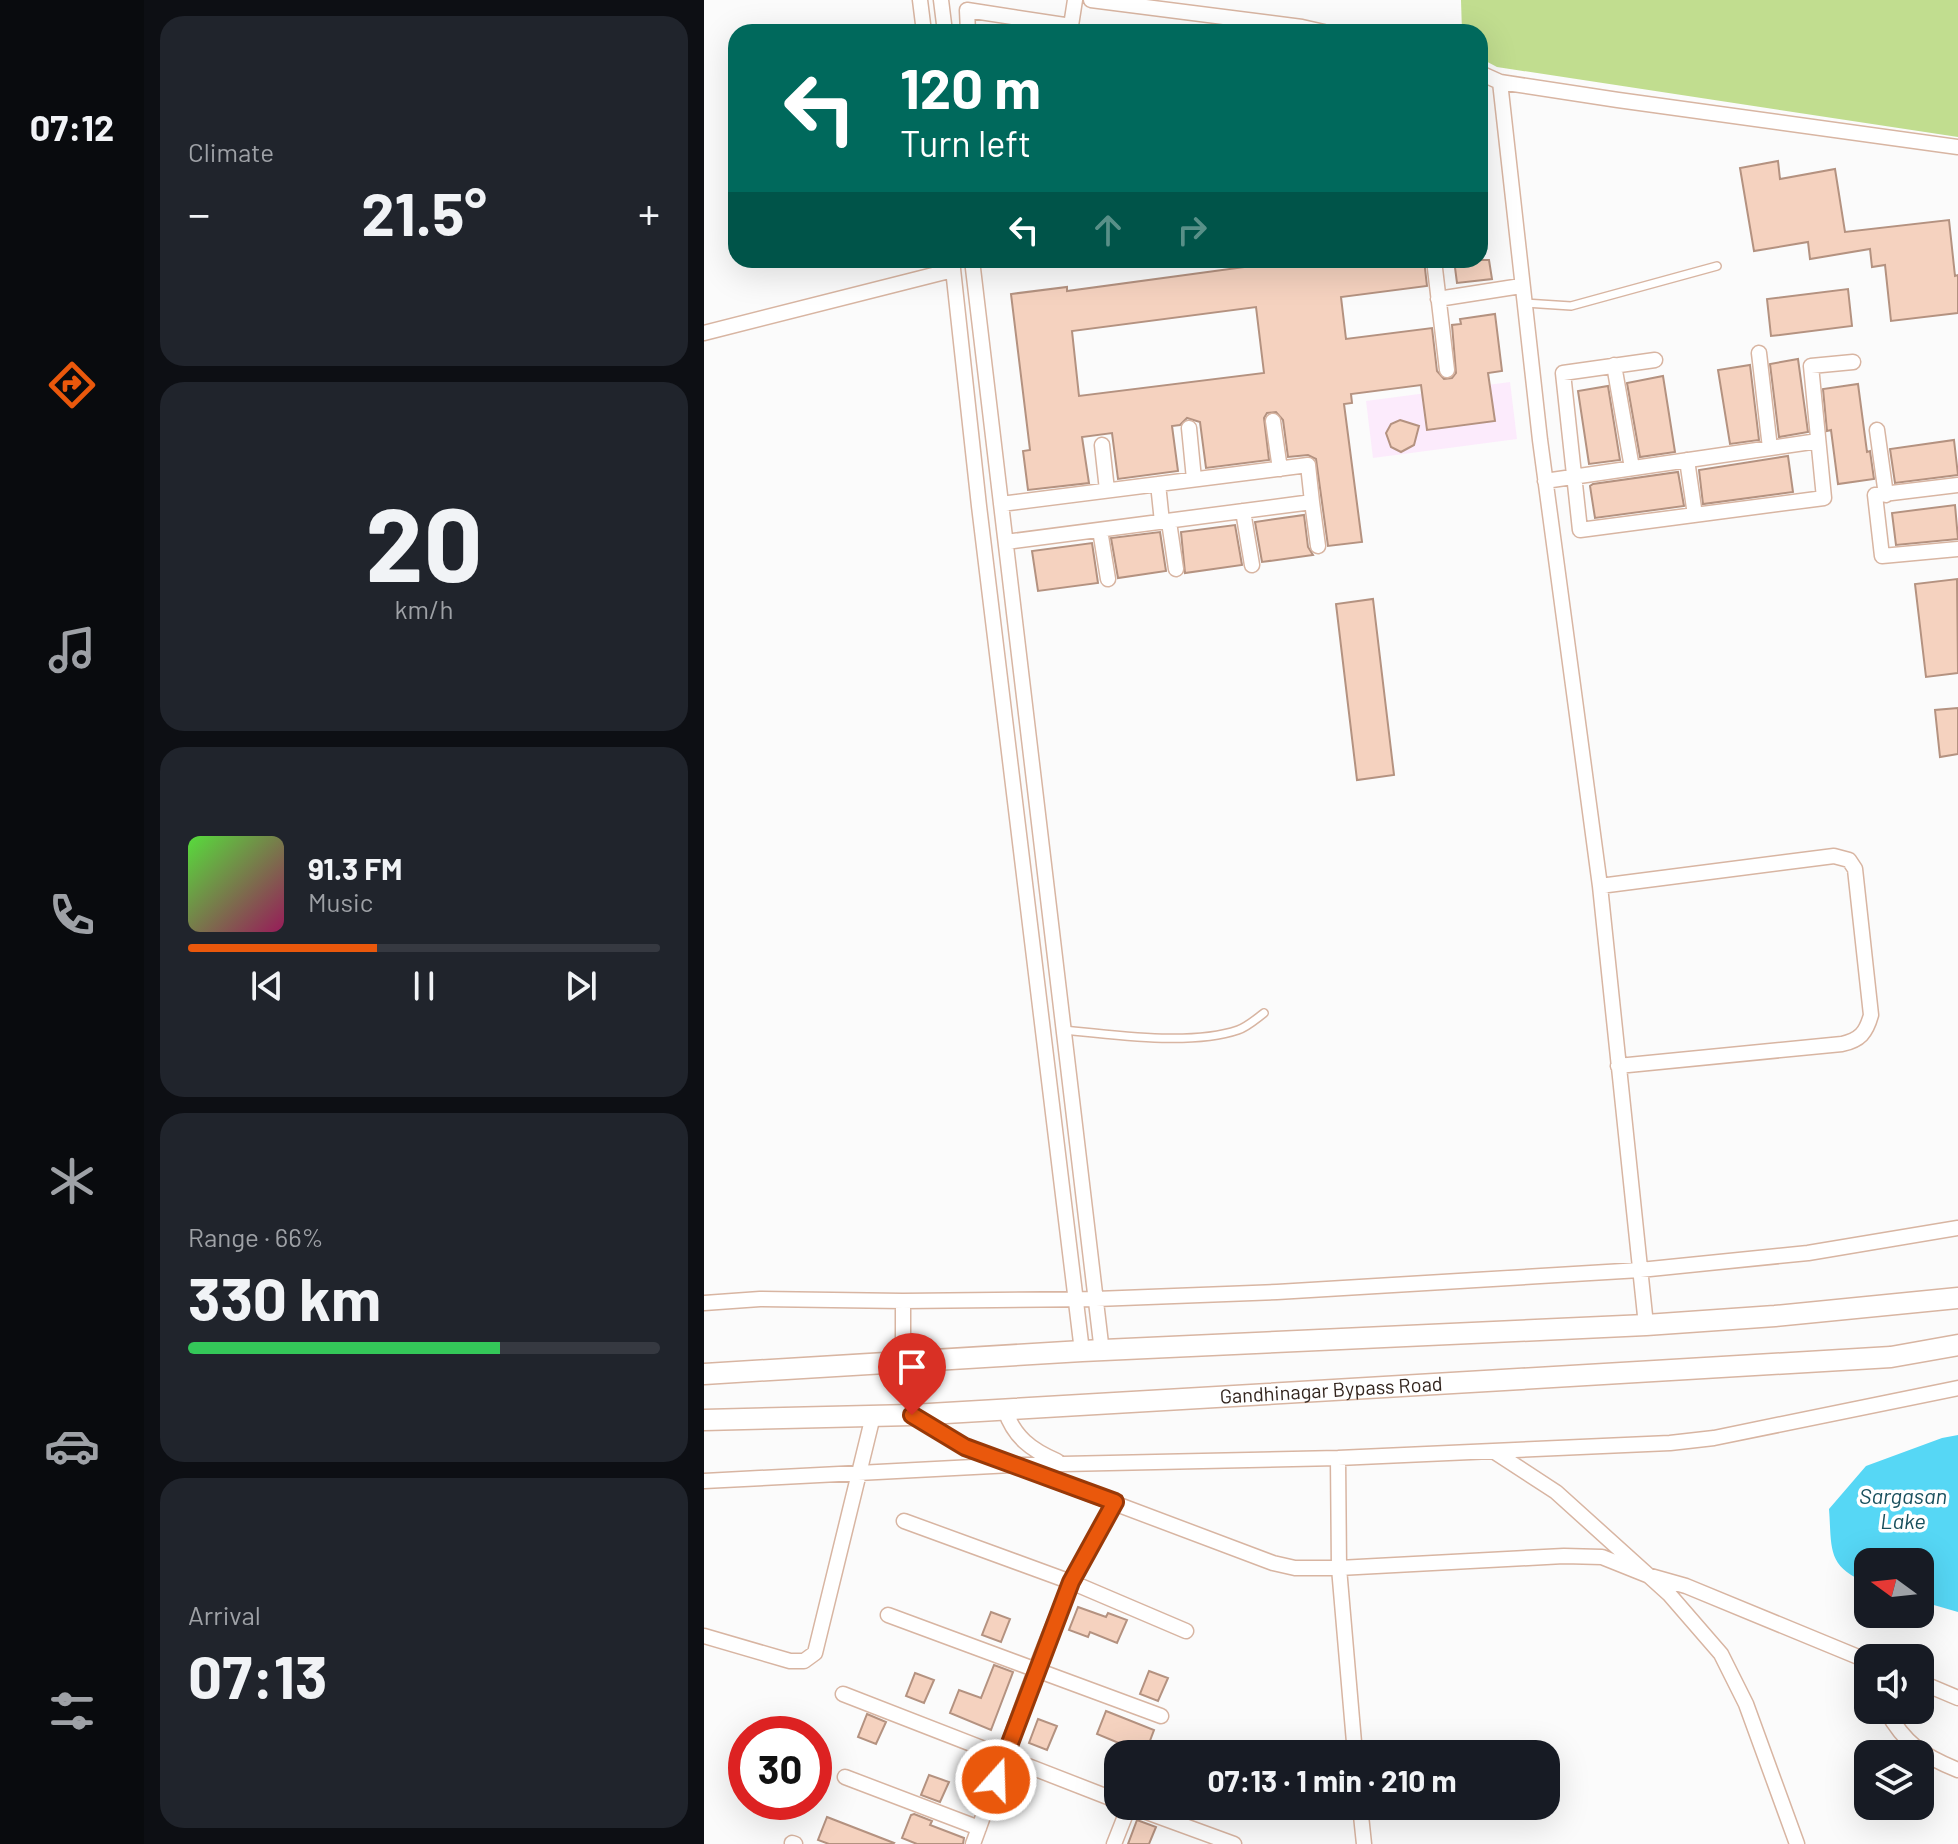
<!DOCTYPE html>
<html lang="en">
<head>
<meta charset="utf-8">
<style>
  body { margin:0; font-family:Barlow,sans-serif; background:#20242c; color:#f1f3f6; height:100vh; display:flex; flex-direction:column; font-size:30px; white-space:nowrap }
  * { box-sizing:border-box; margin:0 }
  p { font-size:26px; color:#9ea1a6 }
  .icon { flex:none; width:44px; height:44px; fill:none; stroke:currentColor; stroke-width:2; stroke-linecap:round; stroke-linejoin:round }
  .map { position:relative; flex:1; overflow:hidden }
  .details { display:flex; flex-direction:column; gap:16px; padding:16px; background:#0d0f14; width:560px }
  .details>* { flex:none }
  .hud { position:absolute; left:24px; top:24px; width:760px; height:244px; border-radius:24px; box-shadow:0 8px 32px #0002; background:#00695c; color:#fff; overflow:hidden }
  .needle { width:52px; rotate:285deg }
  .buttons { position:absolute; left:1150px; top:1548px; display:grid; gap:16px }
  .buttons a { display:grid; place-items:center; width:80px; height:80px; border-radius:16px; background:#171b24; box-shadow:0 8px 32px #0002; font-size:40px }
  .speed { position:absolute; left:24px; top:1716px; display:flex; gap:16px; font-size:40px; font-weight:700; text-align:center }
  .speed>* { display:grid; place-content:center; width:104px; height:104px; border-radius:50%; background:#171b24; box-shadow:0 8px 32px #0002; line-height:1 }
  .speed .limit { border:12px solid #d22; background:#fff; color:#111 }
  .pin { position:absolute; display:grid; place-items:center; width:68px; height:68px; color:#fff; margin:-82px -34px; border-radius:50% 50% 50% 0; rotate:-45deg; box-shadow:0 0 8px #0007 }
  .pin .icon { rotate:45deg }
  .me { position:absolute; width:88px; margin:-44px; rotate:20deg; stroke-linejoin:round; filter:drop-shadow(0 0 6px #0008) }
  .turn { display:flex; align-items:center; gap:28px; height:168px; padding:0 40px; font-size:36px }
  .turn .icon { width:104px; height:104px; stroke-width:2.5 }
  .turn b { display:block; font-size:56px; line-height:68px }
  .lanes { display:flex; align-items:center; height:76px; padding:0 40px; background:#0003; justify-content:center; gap:40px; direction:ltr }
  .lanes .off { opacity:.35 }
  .big { font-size:60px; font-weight:700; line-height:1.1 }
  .details .card { flex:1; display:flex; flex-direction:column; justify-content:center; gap:12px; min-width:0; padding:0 28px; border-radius:24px; background:#20242c }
  .details .dial { align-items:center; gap:0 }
  .dial b { font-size:104px; line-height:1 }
  .song { display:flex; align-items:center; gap:24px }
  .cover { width:96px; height:96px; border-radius:12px; background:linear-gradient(135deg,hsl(110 70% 55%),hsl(330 70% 35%)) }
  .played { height:8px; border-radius:4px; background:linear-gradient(90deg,#ea580c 40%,#363941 40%) }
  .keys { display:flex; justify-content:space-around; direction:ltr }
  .heat { display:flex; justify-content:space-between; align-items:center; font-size:44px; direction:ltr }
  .charge { height:12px; border-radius:6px; background:linear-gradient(90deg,#34c759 66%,#363941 0) }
  .trip { position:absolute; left:400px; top:1740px; width:456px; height:80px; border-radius:24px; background:#171b24; box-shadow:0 8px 32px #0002; font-weight:700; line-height:80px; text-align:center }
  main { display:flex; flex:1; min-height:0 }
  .tabs { display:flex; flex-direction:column; width:144px; justify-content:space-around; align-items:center; background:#090b0e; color:#9ea1a6 }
  .tabs .icon { width:56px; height:56px }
  .tabs .active { color:#ea580c }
  .tabs b { font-size:36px; color:#f1f3f6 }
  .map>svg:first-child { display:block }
  .industrial { fill:#fcebfc }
  .green { fill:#c1dd8f }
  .water { fill:#56d7f5 }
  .building { fill:#f5d2bf; stroke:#b49280; stroke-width:2; fill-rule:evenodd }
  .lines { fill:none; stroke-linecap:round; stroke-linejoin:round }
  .service-casing { stroke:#d8b5a2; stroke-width:10 }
  .minor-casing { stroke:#d8b5a2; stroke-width:17 }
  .secondary-casing { stroke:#d8b5a2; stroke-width:23 }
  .service { stroke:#fff; stroke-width:7 }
  .minor { stroke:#fff; stroke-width:14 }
  .secondary { stroke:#fff; stroke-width:20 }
  .route-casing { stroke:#983908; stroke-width:20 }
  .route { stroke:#ea580c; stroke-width:14 }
  .labels { text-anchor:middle; stroke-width:7; stroke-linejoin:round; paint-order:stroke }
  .street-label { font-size:20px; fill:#33251e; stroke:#fff }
  .water-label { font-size:22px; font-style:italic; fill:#19505d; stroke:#fff }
</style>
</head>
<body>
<main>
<nav class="tabs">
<b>07:12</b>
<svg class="icon active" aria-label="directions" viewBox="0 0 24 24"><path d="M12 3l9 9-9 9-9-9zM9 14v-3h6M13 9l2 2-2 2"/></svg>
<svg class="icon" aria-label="music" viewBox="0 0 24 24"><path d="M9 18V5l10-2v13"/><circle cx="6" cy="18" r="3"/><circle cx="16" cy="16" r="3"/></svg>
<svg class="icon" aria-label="phone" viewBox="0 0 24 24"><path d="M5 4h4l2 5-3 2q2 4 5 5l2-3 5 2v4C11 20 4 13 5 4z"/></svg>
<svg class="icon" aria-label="climate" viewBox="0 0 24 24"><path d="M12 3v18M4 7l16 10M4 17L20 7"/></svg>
<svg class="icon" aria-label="car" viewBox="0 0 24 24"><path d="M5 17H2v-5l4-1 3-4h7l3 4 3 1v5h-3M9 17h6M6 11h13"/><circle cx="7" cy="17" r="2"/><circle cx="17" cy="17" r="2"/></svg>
<svg class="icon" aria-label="filters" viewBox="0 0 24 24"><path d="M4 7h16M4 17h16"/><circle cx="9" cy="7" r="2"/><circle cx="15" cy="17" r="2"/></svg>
</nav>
<section class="details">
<div class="card"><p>Climate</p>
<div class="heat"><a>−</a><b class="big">21.5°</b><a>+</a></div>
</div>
<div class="card dial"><b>20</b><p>km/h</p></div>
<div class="card">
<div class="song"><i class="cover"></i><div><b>91.3 FM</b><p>Music</p></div></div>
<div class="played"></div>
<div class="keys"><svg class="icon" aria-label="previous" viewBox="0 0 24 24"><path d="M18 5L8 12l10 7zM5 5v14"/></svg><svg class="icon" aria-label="pause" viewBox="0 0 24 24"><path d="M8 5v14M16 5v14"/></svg><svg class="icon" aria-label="next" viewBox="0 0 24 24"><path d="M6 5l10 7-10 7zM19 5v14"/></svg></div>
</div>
<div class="card"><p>Range · 66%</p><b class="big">330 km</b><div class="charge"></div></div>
<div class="card"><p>Arrival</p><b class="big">07:13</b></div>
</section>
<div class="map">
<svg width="1254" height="1844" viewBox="0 0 1254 1844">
  <rect width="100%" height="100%" fill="#fbfbfb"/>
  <path class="industrial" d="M 806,382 L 813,439 L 669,458 L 662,401 Z"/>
  <path class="green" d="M 757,0 L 1254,0 L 1254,137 L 793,67 L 776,58 L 776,32 L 758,32 Z"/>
  <path class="water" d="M 1254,1435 L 1254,1612 L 1216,1601 L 1216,1562 L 1164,1562 L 1164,1583 C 1122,1567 1128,1548 1125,1509 L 1162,1466 L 1238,1438 Z"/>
  <path class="building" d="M 1074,161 L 1076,179 L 1131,169 L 1141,232 L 1245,220 L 1251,276 L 1254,275 L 1254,313 L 1187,321 L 1181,265 L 1168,267 L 1166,249 L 1106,259 L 1104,242 L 1050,251 L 1036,168 Z
    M 592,260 L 720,260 L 723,286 L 637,297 L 642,339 L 728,328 L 733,371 L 740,379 L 748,378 L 752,373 L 748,325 L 757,324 L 756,319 L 791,314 L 798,371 L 784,373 L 791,421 L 723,430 L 717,385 L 647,394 L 648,403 L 640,404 L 658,542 L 624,546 L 612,459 L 604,455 L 584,457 L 579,420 L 572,412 L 563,413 L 560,418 L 565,460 L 502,468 L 496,422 L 483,418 L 476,425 L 468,426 L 474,471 L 414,479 L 408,433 L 378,437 L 385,483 L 324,490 L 319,451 L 326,450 L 307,294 L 363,287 L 363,291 ZM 552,307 L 560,373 L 375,396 L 368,331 Z
    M 750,260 L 785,260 L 788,279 L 753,283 Z
    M 1144,289 L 1148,326 L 1067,336 L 1063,299 Z
    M 1094,359 L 1104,432 L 1075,437 L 1066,364 Z
    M 1046,365 L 1055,440 L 1026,444 L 1014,370 Z
    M 959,376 L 971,452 L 936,457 L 923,383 Z
    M 1154,384 L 1163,452 L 1166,451 L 1170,479 L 1134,484 L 1127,430 L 1123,431 L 1119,389 Z
    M 904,386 L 916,460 L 885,464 L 874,391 Z
    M 696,420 L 715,426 L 710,445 L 697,452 L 687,447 L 682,433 L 687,424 Z
    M 1250,440 L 1254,475 L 1191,483 L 1186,449 Z
    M 1084,456 L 1089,492 L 999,504 L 995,470 Z
    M 974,472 L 980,506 L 891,518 L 886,486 L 889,484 Z
    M 1251,505 L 1254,539 L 1192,545 L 1188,513 Z
    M 600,515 L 604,547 L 609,555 L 558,562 L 551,522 Z
    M 531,525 L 538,565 L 481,573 L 477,532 Z
    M 456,532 L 462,571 L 414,578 L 407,538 Z
    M 388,543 L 394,583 L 334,591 L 328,551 Z
    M 1253,579 L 1254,673 L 1222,677 L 1211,584 Z
    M 669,599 L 690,775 L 653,780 L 632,604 Z
    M 1254,708 L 1254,754 L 1236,757 L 1231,710 Z
    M 374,1607 L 402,1617 L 404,1613 L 423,1620 L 413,1643 L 386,1632 L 384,1637 L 365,1630 Z
    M 287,1612 L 306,1619 L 297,1642 L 278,1635 Z
    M 290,1665 L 309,1672 L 287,1730 L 246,1713 L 255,1690 L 277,1698 Z
    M 445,1671 L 464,1678 L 454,1701 L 436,1694 Z
    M 211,1673 L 230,1680 L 220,1703 L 202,1696 Z
    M 402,1711 L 450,1730 L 441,1754 L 393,1734 Z
    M 163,1714 L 182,1722 L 172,1744 L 154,1737 Z
    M 334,1719 L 353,1726 L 343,1750 L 325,1743 Z
    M 225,1775 L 245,1782 L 236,1802 L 217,1795 Z
    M 210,1814 L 228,1821 L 226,1825 L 260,1838 L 259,1844 L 213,1844 L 198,1838 L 207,1815 Z
    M 123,1817 L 190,1843 L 189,1844 L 125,1844 L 114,1840 Z
    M 433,1820 L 452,1827 L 445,1844 L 424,1844 Z"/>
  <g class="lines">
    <defs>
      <path id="service" d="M 821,303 L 867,306 L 1013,266
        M 360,1030 C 409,1035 487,1046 534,1030 C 543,1027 552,1019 560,1013"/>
      <path id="minor" d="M 216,0 L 220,32
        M 237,0 L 241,32
        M 387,0 L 598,27 L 620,32
        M 264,32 L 263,10 L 367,26
        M 366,32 L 371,0
        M 776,73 L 796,82 L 914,100 L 1254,147
        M 796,82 L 836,440 L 896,886 L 942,1325
        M 248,260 L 275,506 L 378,1351
        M 268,260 L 398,1352
        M 730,260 L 743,370
        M 734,299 L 817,286
        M 0,333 L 249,270
        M 1055,353 L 1066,448
        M 951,360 L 859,373 L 876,530 L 1120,498 L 1107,366 L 1149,362
        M 910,365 L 928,468
        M 569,421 L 576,469
        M 485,428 L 490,479
        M 1173,430 L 1182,495
        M 398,445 L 403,490
        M 983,460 L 991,515
        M 841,481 L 1114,441
        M 454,484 L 458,522
        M 1254,485 L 1171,495 L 1178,556 L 1254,549
        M 608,502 L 614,546
        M 297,504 L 604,465 L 608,502 L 302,542
        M 539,511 L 548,565
        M 465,522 L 472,569
        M 396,530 L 404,579
        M 896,886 L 1130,856 L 1145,860 L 1151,869 L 1167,1015 C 1162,1033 1156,1040 1138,1044 L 914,1066
        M 199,1301 L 199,1362 L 208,1415 L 261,1447 L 569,1563 L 591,1568 L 635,1568 L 860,1556 L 898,1557 L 943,1575 L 982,1586 L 1164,1661
        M 0,1303 L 56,1299 L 199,1301 L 392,1299 L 573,1292 L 936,1270 L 1104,1253 L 1254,1228
        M 301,1410 C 310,1437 327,1450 353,1461
        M 789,1451 L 852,1492 L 965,1594 L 1017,1654 L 1042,1704 L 1093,1844
        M 634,1458 L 635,1568 L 651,1754
        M 0,1481 L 308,1465 L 634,1458 L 966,1443 L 1010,1438 L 1254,1388
        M 200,1521 L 367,1582 L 482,1631
        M 184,1615 L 457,1716
        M 0,1636 L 86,1661 L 100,1661 L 111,1653 L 169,1416
        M 1216,1682 L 1254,1698
        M 139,1694 L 414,1801
        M 1182,1710 C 1201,1744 1219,1756 1254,1770
        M 141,1777 L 275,1828
        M 426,1806 L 530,1844
        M 656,1806 L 660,1844
        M 88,1843 L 91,1844
        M 269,1844 C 312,1728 346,1608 411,1502
        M 410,1844 L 425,1806"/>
      <g id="secondary">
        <path d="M 0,1374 L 378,1351 L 942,1325 L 1071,1316 L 1254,1298"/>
        <path id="s1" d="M 0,1420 L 208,1415 L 1187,1357 L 1254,1345"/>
      </g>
    </defs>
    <use href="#service" class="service-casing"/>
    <use href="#minor" class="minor-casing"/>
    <use href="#secondary" class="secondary-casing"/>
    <use href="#service" class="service"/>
    <use href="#minor" class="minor"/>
    <use href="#secondary" class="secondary"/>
  </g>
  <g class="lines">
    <defs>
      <path id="route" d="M 208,1415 L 261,1447 L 411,1502 L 367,1582 L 292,1780"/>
    </defs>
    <use href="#route" class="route-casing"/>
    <use href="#route" class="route"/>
  </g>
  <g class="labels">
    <g class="street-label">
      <text dy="7" stroke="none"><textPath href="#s1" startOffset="628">Gandhinagar Bypass Road</textPath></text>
    </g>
    <g class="water-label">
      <text x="1199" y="1504">Sargasan<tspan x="1199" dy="25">Lake</tspan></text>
    </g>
  </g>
</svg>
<div class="buttons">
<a><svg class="needle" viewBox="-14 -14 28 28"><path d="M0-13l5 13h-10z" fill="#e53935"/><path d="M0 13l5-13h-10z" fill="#9ea1a6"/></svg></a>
<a><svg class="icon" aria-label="sound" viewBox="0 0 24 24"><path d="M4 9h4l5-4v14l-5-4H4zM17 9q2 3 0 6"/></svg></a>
<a><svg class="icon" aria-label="layers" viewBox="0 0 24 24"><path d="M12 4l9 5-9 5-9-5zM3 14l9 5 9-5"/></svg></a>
</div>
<div class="speed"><div class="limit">30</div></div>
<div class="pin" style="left:208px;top:1415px;background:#d93025"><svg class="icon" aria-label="arrive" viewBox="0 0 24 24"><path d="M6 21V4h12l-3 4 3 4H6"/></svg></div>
<svg class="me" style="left:292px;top:1780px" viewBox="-20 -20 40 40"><circle r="17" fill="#ea580c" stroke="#fff" stroke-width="3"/><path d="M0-11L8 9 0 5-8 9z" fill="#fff"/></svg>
<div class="trip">07:13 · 1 min · 210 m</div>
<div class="hud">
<div class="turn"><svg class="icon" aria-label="left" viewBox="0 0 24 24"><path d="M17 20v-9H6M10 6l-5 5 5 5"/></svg><div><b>120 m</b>Turn left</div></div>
<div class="lanes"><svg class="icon" aria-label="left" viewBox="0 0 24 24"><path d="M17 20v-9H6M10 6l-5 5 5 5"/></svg><svg class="icon off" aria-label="ahead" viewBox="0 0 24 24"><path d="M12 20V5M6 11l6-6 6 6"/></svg><svg class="icon off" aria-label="right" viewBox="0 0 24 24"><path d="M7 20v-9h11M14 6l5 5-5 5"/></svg></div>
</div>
</div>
</main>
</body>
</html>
